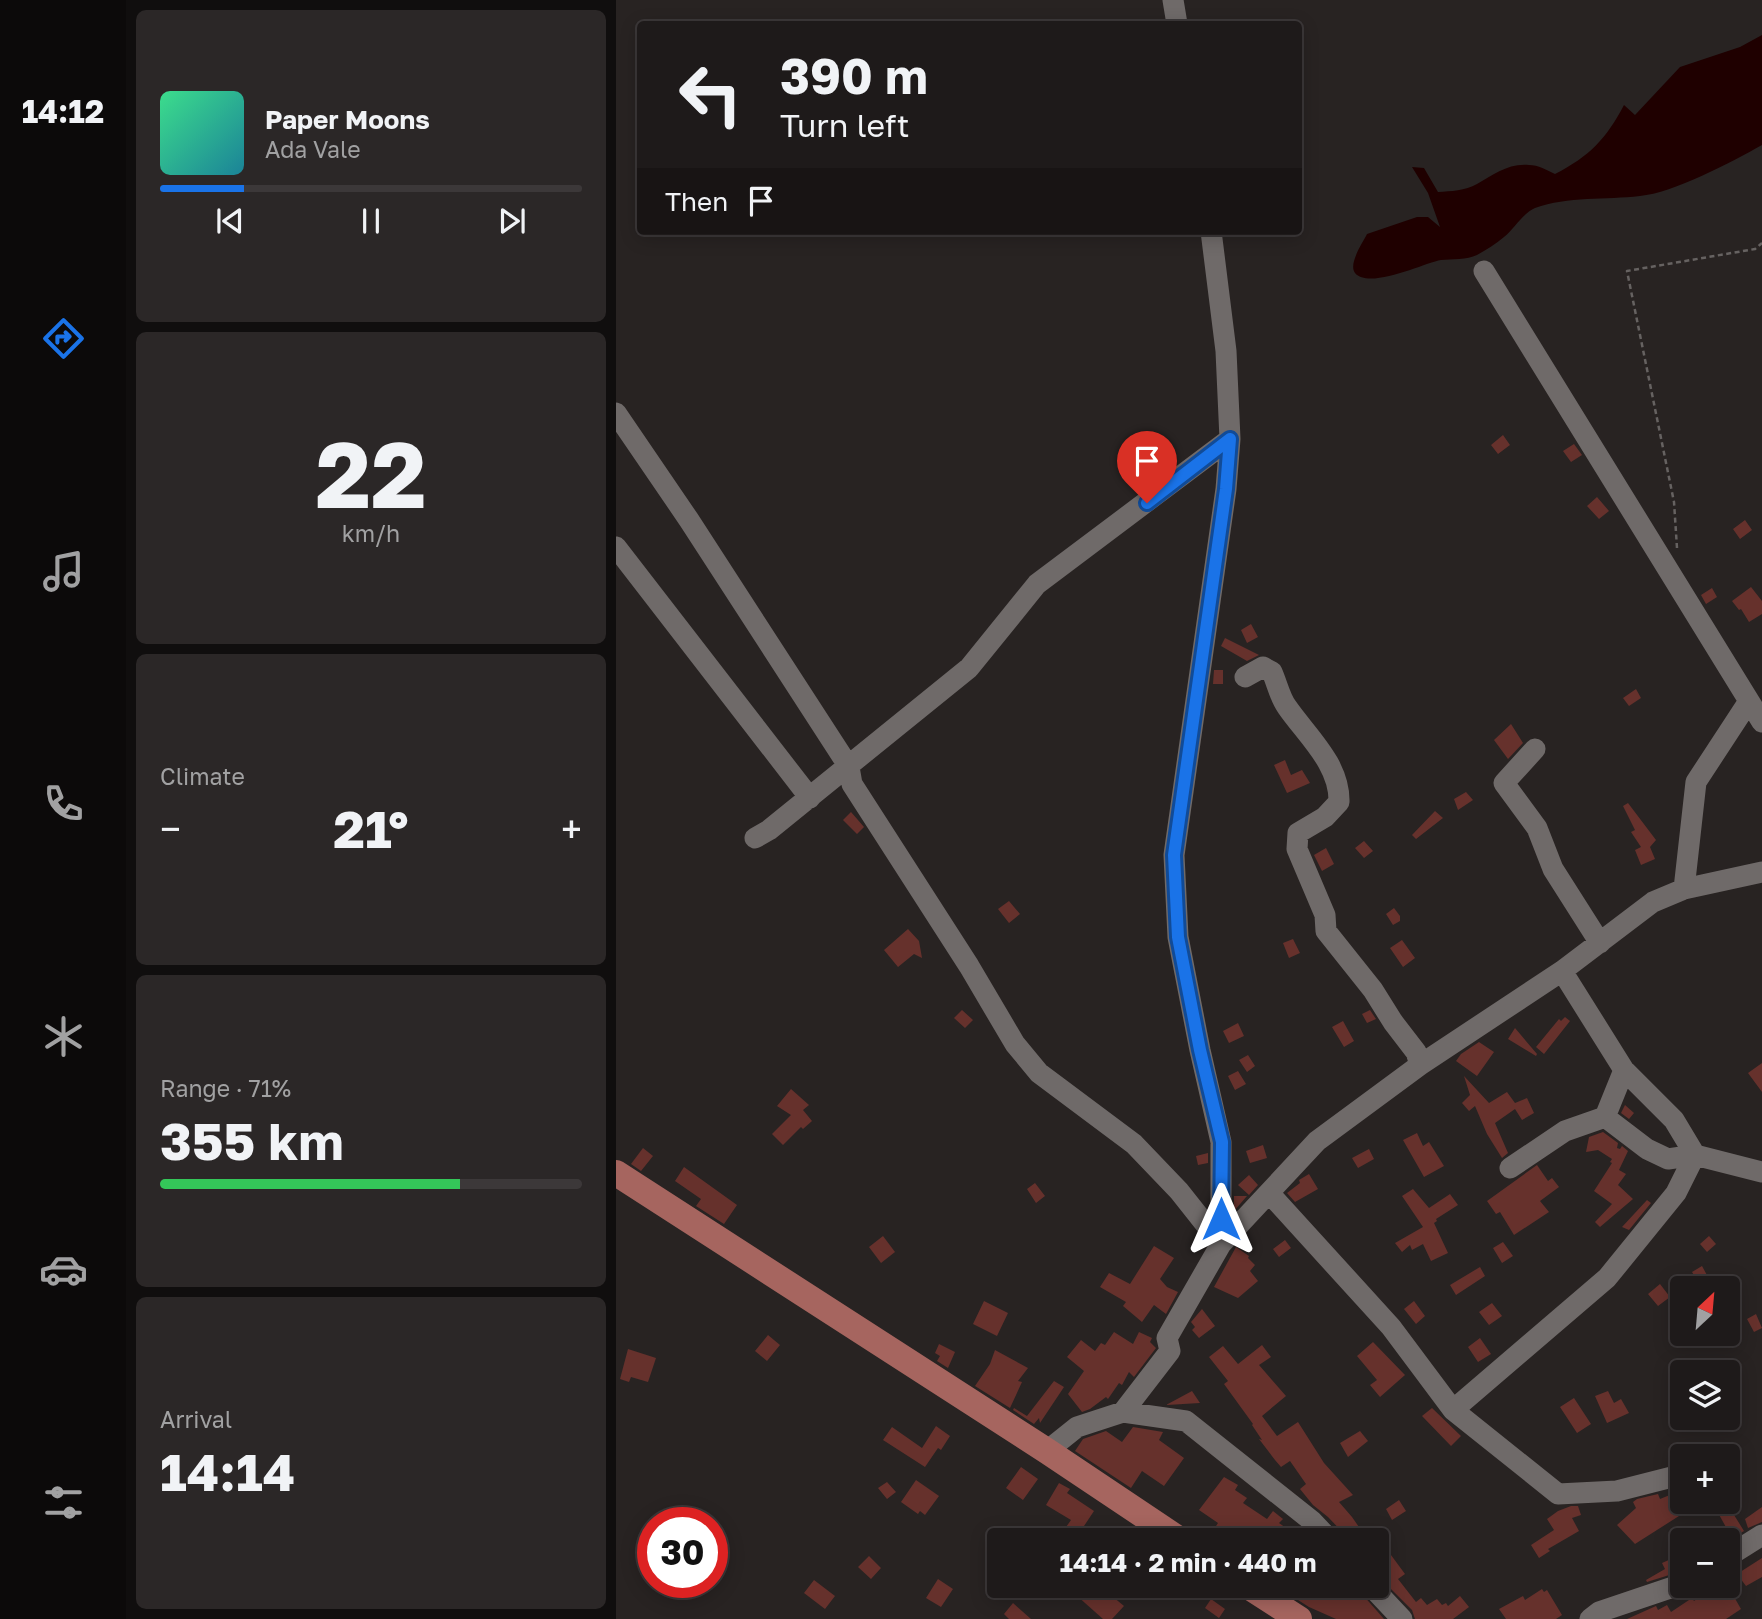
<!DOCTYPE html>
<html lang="en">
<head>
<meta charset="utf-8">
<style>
  body { margin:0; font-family:"Golos Text",sans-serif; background:#2b2727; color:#f1f3f6; height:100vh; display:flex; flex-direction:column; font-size:26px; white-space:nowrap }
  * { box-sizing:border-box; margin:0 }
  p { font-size:23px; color:#a1a1a2 }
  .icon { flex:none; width:38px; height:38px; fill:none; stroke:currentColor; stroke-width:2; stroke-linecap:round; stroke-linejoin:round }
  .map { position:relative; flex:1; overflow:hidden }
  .sheet { display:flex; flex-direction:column; gap:10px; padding:10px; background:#100e0e; width:490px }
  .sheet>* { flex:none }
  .top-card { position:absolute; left:21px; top:21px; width:665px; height:214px; border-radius:7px; box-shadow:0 4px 18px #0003,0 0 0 2px #3c3839; background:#1e1a1a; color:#f1f3f6; overflow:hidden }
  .needle { width:46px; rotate:26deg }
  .fabs { position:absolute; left:1054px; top:1276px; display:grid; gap:14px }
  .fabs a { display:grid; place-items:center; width:70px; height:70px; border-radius:7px; background:#1e1a1a; box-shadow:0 4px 18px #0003,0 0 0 2px #3c3839; font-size:35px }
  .speed { position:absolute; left:21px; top:1507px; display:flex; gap:14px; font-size:35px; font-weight:700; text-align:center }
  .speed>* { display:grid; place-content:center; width:91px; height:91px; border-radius:50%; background:#1e1a1a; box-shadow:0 4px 18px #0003,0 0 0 2px #3c3839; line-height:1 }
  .speed .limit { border:10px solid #d22; background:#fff; color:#111 }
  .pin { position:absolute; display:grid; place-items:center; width:60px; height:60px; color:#fff; margin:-72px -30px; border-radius:50% 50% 50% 0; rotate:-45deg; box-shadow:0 0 7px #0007 }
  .pin .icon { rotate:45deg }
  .me { position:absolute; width:77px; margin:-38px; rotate:0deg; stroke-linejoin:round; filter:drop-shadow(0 0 5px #0008) }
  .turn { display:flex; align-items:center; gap:24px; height:147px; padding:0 28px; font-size:32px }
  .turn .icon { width:91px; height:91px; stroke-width:2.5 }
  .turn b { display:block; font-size:49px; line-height:60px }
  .then { display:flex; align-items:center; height:66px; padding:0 28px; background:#0003; gap:14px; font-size:26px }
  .big { font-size:52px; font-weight:700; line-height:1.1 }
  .sheet .widget { flex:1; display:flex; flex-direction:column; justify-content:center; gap:10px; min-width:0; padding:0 24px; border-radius:10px; background:#2b2727 }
  .sheet .dial { align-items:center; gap:0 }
  .dial b { font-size:91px; line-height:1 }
  .song { display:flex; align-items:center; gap:21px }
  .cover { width:84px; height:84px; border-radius:10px; background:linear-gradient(135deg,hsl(150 70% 55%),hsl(190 70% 35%)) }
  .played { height:7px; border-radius:4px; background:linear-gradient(90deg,#1a73e8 20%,#3c3839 20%) }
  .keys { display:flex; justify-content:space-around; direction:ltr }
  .heat { display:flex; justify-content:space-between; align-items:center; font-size:38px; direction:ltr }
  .charge { height:10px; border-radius:5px; background:linear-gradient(90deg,#34c759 71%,#3c3839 0) }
  .trip { position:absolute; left:371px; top:1528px; width:402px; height:70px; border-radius:7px; background:#1e1a1a; box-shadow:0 4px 18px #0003,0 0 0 2px #3c3839; font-weight:700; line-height:70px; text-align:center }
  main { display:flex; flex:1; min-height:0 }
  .menu { display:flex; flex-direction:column; width:126px; justify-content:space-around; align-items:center; background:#0c0a0a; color:#a1a1a2 }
  .menu .icon { width:49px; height:49px }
  .menu .active { color:#1a73e8 }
  .menu b { font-size:32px; color:#f1f3f6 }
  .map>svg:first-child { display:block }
  .water { fill:#1f0000 }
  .building { fill:#66312c }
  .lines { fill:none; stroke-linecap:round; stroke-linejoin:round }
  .path { stroke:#666261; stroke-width:2.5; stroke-dasharray:5 3.5; stroke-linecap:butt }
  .minor { stroke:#6f6a69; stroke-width:21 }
  .major { stroke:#a6655f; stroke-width:26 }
  .route-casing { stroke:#114b97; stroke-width:18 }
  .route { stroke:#1a73e8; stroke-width:12 }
</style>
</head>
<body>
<main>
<nav class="menu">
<b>14:12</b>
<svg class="icon active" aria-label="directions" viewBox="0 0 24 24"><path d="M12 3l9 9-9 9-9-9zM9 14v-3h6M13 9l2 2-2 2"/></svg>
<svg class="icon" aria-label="music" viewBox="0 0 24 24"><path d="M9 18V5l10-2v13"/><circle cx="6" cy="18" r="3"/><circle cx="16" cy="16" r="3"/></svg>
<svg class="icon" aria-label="phone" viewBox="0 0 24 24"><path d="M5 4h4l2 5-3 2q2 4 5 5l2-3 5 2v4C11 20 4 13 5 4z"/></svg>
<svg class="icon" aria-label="climate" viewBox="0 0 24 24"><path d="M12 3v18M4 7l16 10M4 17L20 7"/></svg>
<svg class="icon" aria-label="car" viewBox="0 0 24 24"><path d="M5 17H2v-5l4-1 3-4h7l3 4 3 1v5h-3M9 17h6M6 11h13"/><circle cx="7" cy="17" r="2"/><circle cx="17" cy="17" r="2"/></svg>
<svg class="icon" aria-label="filters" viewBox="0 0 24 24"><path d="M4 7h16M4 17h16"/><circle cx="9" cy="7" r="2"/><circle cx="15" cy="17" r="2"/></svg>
</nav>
<section class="sheet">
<div class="widget">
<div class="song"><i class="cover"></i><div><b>Paper Moons</b><p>Ada Vale</p></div></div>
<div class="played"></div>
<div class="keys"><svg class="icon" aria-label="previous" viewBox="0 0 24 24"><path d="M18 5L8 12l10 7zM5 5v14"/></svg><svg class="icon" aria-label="pause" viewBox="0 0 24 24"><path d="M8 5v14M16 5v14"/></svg><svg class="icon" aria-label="next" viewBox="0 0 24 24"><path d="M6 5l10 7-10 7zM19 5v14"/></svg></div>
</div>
<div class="widget dial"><b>22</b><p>km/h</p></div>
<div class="widget"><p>Climate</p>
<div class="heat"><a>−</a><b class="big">21°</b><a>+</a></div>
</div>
<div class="widget"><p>Range · 71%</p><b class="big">355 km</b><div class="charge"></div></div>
<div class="widget"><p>Arrival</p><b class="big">14:14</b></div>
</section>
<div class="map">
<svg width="1146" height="1619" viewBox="0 0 1146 1619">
  <rect width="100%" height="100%" fill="#282322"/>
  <path class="water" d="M 1146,35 L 1146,145 C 1116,162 1057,193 1024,196 C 990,200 952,196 919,208 C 907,213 898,229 888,237 C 880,244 870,250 861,255 C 851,260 836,259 825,260 C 808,263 753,290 739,273 C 732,264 747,242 751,234 L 801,217 L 812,217 L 824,227 L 812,193 L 796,167 L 808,168 L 822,192 C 835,191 849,191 861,184 C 877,175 892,163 913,165 C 922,165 931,170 939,174 C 974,156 990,139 1008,105 L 1019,115 L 1064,67 L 1124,47 Z"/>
  <path class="building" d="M 887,435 L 894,445 L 882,454 L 875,445 Z
    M 958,444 L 966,455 L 955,462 L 947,451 Z
    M 981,497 L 993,511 L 983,519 L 971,506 Z
    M 1129,520 L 1136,530 L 1124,539 L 1117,529 Z
    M 1135,587 L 1146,601 L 1146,614 L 1133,622 L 1125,609 L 1123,610 L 1116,601 Z
    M 1096,588 L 1101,597 L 1090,604 L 1085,595 Z
    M 635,624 L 642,637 L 631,643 L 625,630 Z
    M 609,638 L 643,655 L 631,661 L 605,646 Z
    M 598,670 L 607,670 L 607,684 L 597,684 Z
    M 1020,689 L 1025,698 L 1013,706 L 1007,698 Z
    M 895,724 L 907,743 L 892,759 L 878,740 Z
    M 669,760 L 675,775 L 686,770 L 694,783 L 671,793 L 658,765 Z
    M 850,792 L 857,800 L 842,810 L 838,799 Z
    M 1012,803 L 1040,840 L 1034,847 L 1039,859 L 1025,865 L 1019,850 L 1025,847 L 1015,832 L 1019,830 L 1007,806 Z
    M 819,811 L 827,818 L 800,839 L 796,835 Z
    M 235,812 L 248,827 L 241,834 L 227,820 Z
    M 748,841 L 757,851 L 748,858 L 739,848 Z
    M 710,848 L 718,864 L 706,871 L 698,855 Z
    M 393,901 L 404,914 L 393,923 L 382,909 Z
    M 778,908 L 784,916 L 784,921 L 777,925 L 770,914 Z
    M 292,929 L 303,941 L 306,958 L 298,954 L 282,967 L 268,950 Z
    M 677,939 L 684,953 L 673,958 L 667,943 Z
    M 786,940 L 799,958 L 787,967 L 774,948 Z
    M 346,1010 L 357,1020 L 349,1028 L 338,1018 Z
    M 754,1010 L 760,1019 L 751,1023 L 746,1014 Z
    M 949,1017 L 954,1021 L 928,1054 L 920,1047 L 943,1019 L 945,1021 Z
    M 727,1021 L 738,1041 L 728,1047 L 716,1027 Z
    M 622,1023 L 628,1036 L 613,1043 L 607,1031 Z
    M 899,1028 L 921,1054 L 920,1056 L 892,1039 Z
    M 863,1042 L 878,1052 L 861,1076 L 840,1061 L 845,1054 Z
    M 632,1055 L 639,1066 L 631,1072 L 623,1060 Z
    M 1146,1063 L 1146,1092 L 1132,1073 Z
    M 622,1071 L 630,1084 L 619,1090 L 612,1076 Z
    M 848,1076 L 873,1103 L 891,1092 L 899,1103 L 911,1098 L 918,1113 L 906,1120 L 899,1109 L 879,1123 L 892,1153 L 886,1158 L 871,1134 L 859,1106 L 853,1111 L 846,1103 L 854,1095 Z
    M 175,1089 L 193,1105 L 187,1110 L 196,1121 L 187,1129 L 185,1127 L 167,1145 L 156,1134 L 175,1115 L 161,1106 Z
    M 1009,1105 L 1018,1113 L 1013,1119 L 1005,1113 Z
    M 987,1132 L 1002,1143 L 1001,1148 L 1004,1149 L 1006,1146 L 1012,1151 L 1003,1170 L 1010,1174 L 1002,1185 L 1017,1199 L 984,1227 L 979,1222 L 996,1204 L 978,1191 L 996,1163 L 994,1162 L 996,1159 L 982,1150 L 970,1152 L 973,1137 Z
    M 801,1133 L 807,1146 L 813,1142 L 828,1166 L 808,1177 L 787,1140 Z
    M 647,1145 L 651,1158 L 634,1163 L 630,1151 Z
    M 27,1148 L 37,1156 L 25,1171 L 15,1164 Z
    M 753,1149 L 758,1159 L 742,1168 L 736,1158 Z
    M 592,1153 L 592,1163 L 582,1165 L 580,1156 Z
    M 921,1165 L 932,1181 L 936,1178 L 943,1187 L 924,1201 L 933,1212 L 898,1235 L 884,1212 L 880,1214 L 871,1201 Z
    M 68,1167 L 121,1205 L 108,1224 L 80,1206 L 85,1199 L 59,1181 Z
    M 693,1174 L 702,1189 L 679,1202 L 671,1193 L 684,1183 L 683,1180 Z
    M 633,1175 L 642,1185 L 633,1195 L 622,1185 Z
    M 419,1183 L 429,1196 L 420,1203 L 411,1189 Z
    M 797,1189 L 813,1208 L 834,1194 L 842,1205 L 820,1219 L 821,1221 L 818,1223 L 832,1253 L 815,1261 L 807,1244 L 796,1250 L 794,1245 L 786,1252 L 779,1243 L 807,1227 L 786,1196 Z
    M 618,1196 L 631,1196 L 618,1211 Z
    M 1031,1200 L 1035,1203 L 1013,1230 L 1006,1227 Z
    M 267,1236 L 279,1252 L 265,1263 L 253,1247 Z
    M 1093,1236 L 1100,1244 L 1091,1252 L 1084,1244 Z
    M 669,1240 L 675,1248 L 663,1257 L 657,1249 Z
    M 887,1242 L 897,1256 L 886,1263 L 877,1248 Z
    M 538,1246 L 558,1258 L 544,1279 L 551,1287 L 562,1292 L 550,1314 L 538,1305 L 526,1322 L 507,1306 L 510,1302 L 484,1287 L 493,1273 L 514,1284 Z
    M 620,1247 L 633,1256 L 632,1258 L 639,1265 L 634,1271 L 642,1281 L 622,1298 L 598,1287 Z
    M 1086,1266 L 1092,1277 L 1082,1282 L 1076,1272 Z
    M 864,1267 L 869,1276 L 840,1295 L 834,1285 Z
    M 1044,1284 L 1054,1297 L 1042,1306 L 1032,1294 Z
    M 368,1301 L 392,1313 L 381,1336 L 357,1324 Z
    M 798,1301 L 809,1316 L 800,1324 L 788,1309 Z
    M 876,1303 L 886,1316 L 873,1325 L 863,1312 Z
    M 586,1309 L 599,1326 L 583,1338 L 576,1330 L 579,1327 L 575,1322 Z
    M 1140,1314 L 1146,1328 L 1138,1332 L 1131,1319 Z
    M 498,1332 L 517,1344 L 523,1332 L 536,1338 L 534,1342 L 540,1348 L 518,1377 L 513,1372 L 506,1385 L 503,1383 L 492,1399 L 490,1397 L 474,1409 L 466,1412 L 452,1394 L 468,1371 L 451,1357 L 465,1340 L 479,1351 L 485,1343 L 489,1345 Z
    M 152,1335 L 164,1345 L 151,1361 L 139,1351 Z
    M 864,1338 L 875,1354 L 862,1362 L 852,1347 Z
    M 757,1342 L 789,1375 L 764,1397 L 754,1385 L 761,1380 L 741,1356 Z
    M 323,1344 L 339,1352 L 332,1368 L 321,1361 L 324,1356 L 319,1353 Z
    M 646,1345 L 655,1357 L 643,1365 L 670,1396 L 646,1416 L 661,1436 L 682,1422 L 708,1463 L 737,1495 L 723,1502 L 736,1517 L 752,1540 L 734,1540 L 712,1517 L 697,1505 L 684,1489 L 690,1484 L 674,1461 L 665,1467 L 659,1460 L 643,1439 L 646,1440 L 636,1425 L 637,1424 L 608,1384 L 612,1381 L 593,1357 L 607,1346 L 622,1364 Z
    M 12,1349 L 40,1358 L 32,1382 L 15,1377 L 13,1382 L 4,1379 Z
    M 379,1350 L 412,1368 L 402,1381 L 406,1382 L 394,1408 L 359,1386 L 374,1364 Z
    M 438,1381 L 448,1387 L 424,1423 L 423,1418 L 418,1424 L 397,1410 L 398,1408 L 411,1416 Z
    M 576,1391 L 584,1403 L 550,1405 Z
    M 992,1391 L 998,1403 L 1005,1399 L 1013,1413 L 991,1423 L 979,1396 Z
    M 958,1398 L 975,1424 L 961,1433 L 944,1407 Z
    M 816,1408 L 845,1436 L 835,1446 L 806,1416 Z
    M 320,1426 L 334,1436 L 325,1450 L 322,1448 L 309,1467 L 267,1440 L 276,1427 L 306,1448 Z
    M 517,1427 L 547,1432 L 543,1440 L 568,1458 L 548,1486 L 526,1471 L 515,1488 L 459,1451 L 467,1439 L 490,1431 L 506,1442 Z
    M 744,1431 L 752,1441 L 732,1457 L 724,1443 Z
    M 405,1467 L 422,1479 L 407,1500 L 390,1488 Z
    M 608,1477 L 622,1485 L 619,1490 L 631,1498 L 627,1503 L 651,1519 L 657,1511 L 667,1519 L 663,1523 L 687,1540 L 591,1540 L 602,1523 L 583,1510 Z
    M 300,1480 L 323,1496 L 309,1515 L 304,1511 L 302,1514 L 285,1502 Z
    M 271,1482 L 280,1492 L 271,1499 L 262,1488 Z
    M 443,1483 L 454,1489 L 451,1493 L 478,1511 L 466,1529 L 482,1540 L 441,1540 L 455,1520 L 430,1505 Z
    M 1066,1490 L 1066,1502 L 1085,1502 L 1019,1544 L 1001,1525 L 1020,1508 L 1017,1502 L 1021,1499 L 1042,1494 L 1044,1499 Z
    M 783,1500 L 790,1511 L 776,1520 L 770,1509 Z
    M 1096,1502 L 1110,1502 L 1128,1531 L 1116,1538 Z
    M 955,1506 L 962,1506 L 965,1515 L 956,1518 L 963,1531 L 932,1549 L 934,1551 L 923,1558 L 915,1545 L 938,1530 L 931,1519 L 942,1511 Z
    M 1146,1507 L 1146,1522 L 1132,1528 L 1129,1519 Z
    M 761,1536 L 789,1574 L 782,1579 L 800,1602 L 805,1598 L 811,1605 L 821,1599 L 826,1605 L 830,1603 L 832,1606 L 844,1596 L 853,1607 L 837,1619 L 799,1619 L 796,1610 L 761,1575 Z
    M 1066,1554 L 1066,1571 L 1031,1582 L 1030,1580 L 1049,1569 L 1046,1563 Z
    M 253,1556 L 265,1568 L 255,1579 L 242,1567 Z
    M 1146,1558 L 1146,1577 L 1130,1586 L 1121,1574 Z
    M 322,1579 L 337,1589 L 325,1607 L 310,1598 Z
    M 198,1580 L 219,1596 L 209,1609 L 188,1593 Z
    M 468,1586 L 484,1586 L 508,1606 L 496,1619 L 487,1619 L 460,1595 Z
    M 660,1586 L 739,1586 L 768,1619 L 720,1619 L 693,1607 Z
    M 1113,1588 L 1125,1609 L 1110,1619 L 1011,1619 L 1040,1606 L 1042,1610 L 1051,1605 L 1055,1612 L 1076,1598 L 1078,1601 L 1089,1593 L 1091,1596 L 1101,1590 L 1103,1594 Z
    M 926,1589 L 928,1592 L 931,1590 L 946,1615 L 940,1619 L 890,1619 L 883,1609 L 907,1596 L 909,1600 Z
    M 595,1599 L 609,1609 L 603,1618 L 589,1608 Z
    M 397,1603 L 415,1619 L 393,1619 L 388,1614 Z"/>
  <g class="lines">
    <path class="path" d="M 1061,548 L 1058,502 L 1011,271 L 1139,249 L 1146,243"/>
    <path class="minor" d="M 557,0 L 561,24
      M 595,231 L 610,351 L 614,439 L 610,489 L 558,855 L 562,937 L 584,1050 L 605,1142 L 605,1244
      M 868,271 L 1146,722
      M 0,413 L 73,520 L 233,767 L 236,784 L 353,966 L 399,1044 L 423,1073 L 518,1144 L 563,1191 L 605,1244
      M 0,547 L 194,798
      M 629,677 L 647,667 L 656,672 C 661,683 664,698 671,707 C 691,736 724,764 723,802 L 709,817 L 682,833 L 681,849 L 709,915 L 710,931 L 757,990 L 777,1022 L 800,1052 L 804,1065
      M 919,749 L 888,783 L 921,828 L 937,869 L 984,943
      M 139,838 L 153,830 L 353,668 L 421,584 L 614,439
      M 1068,889 L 1080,782 L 1133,701
      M 946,971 L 1008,1070 L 1058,1120 L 1079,1155 L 1146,1172
      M 894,1168 L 949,1131 L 989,1117 L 1008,1070
      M 654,1194 L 775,1327 L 837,1410 L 942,1494 L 1001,1491 L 1056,1477
      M 837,1410 L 991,1278 L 1060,1193 L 1079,1155 L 1052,1159 L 1031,1149 L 989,1117
      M 507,1412 L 554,1351 L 551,1338 L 605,1244 L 701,1141 L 804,1065 L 946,971 L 1037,902 L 1068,889 L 1146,872
      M 431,1451 L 461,1427 L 507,1412 L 570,1421 L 696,1521 L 714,1540
      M 1111,1557 L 1146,1535
      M 755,1586 L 786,1619
      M 974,1619 L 983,1612 L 1066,1584"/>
    <path class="major" d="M 0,1173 L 431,1451 L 564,1540
      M 632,1586 L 683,1619"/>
  </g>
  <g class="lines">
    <defs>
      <path id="route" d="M 531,503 L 614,439 L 610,489 L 558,855 L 562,937 L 584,1050 L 606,1142 L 605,1219"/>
    </defs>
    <use href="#route" class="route-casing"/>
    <use href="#route" class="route"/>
  </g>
</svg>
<div class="fabs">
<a><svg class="needle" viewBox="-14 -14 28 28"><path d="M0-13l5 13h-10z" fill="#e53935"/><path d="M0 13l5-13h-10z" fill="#a1a1a2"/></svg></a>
<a><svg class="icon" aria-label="layers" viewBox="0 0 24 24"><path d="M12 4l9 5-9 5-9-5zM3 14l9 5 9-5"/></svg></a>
<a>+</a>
<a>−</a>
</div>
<div class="speed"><div class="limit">30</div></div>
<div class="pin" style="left:531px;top:503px;background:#d93025"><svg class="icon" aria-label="arrive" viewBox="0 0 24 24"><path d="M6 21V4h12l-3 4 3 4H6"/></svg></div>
<svg class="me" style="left:605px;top:1219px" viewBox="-20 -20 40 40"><path d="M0-17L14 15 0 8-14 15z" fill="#1a73e8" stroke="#fff" stroke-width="4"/></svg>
<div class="trip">14:14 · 2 min · 440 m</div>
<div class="top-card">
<div class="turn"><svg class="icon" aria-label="left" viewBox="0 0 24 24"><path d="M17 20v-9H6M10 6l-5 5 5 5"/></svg><div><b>390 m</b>Turn left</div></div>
<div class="then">Then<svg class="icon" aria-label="arrive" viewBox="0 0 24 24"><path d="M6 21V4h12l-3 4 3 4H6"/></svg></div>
</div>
</div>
</main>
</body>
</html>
